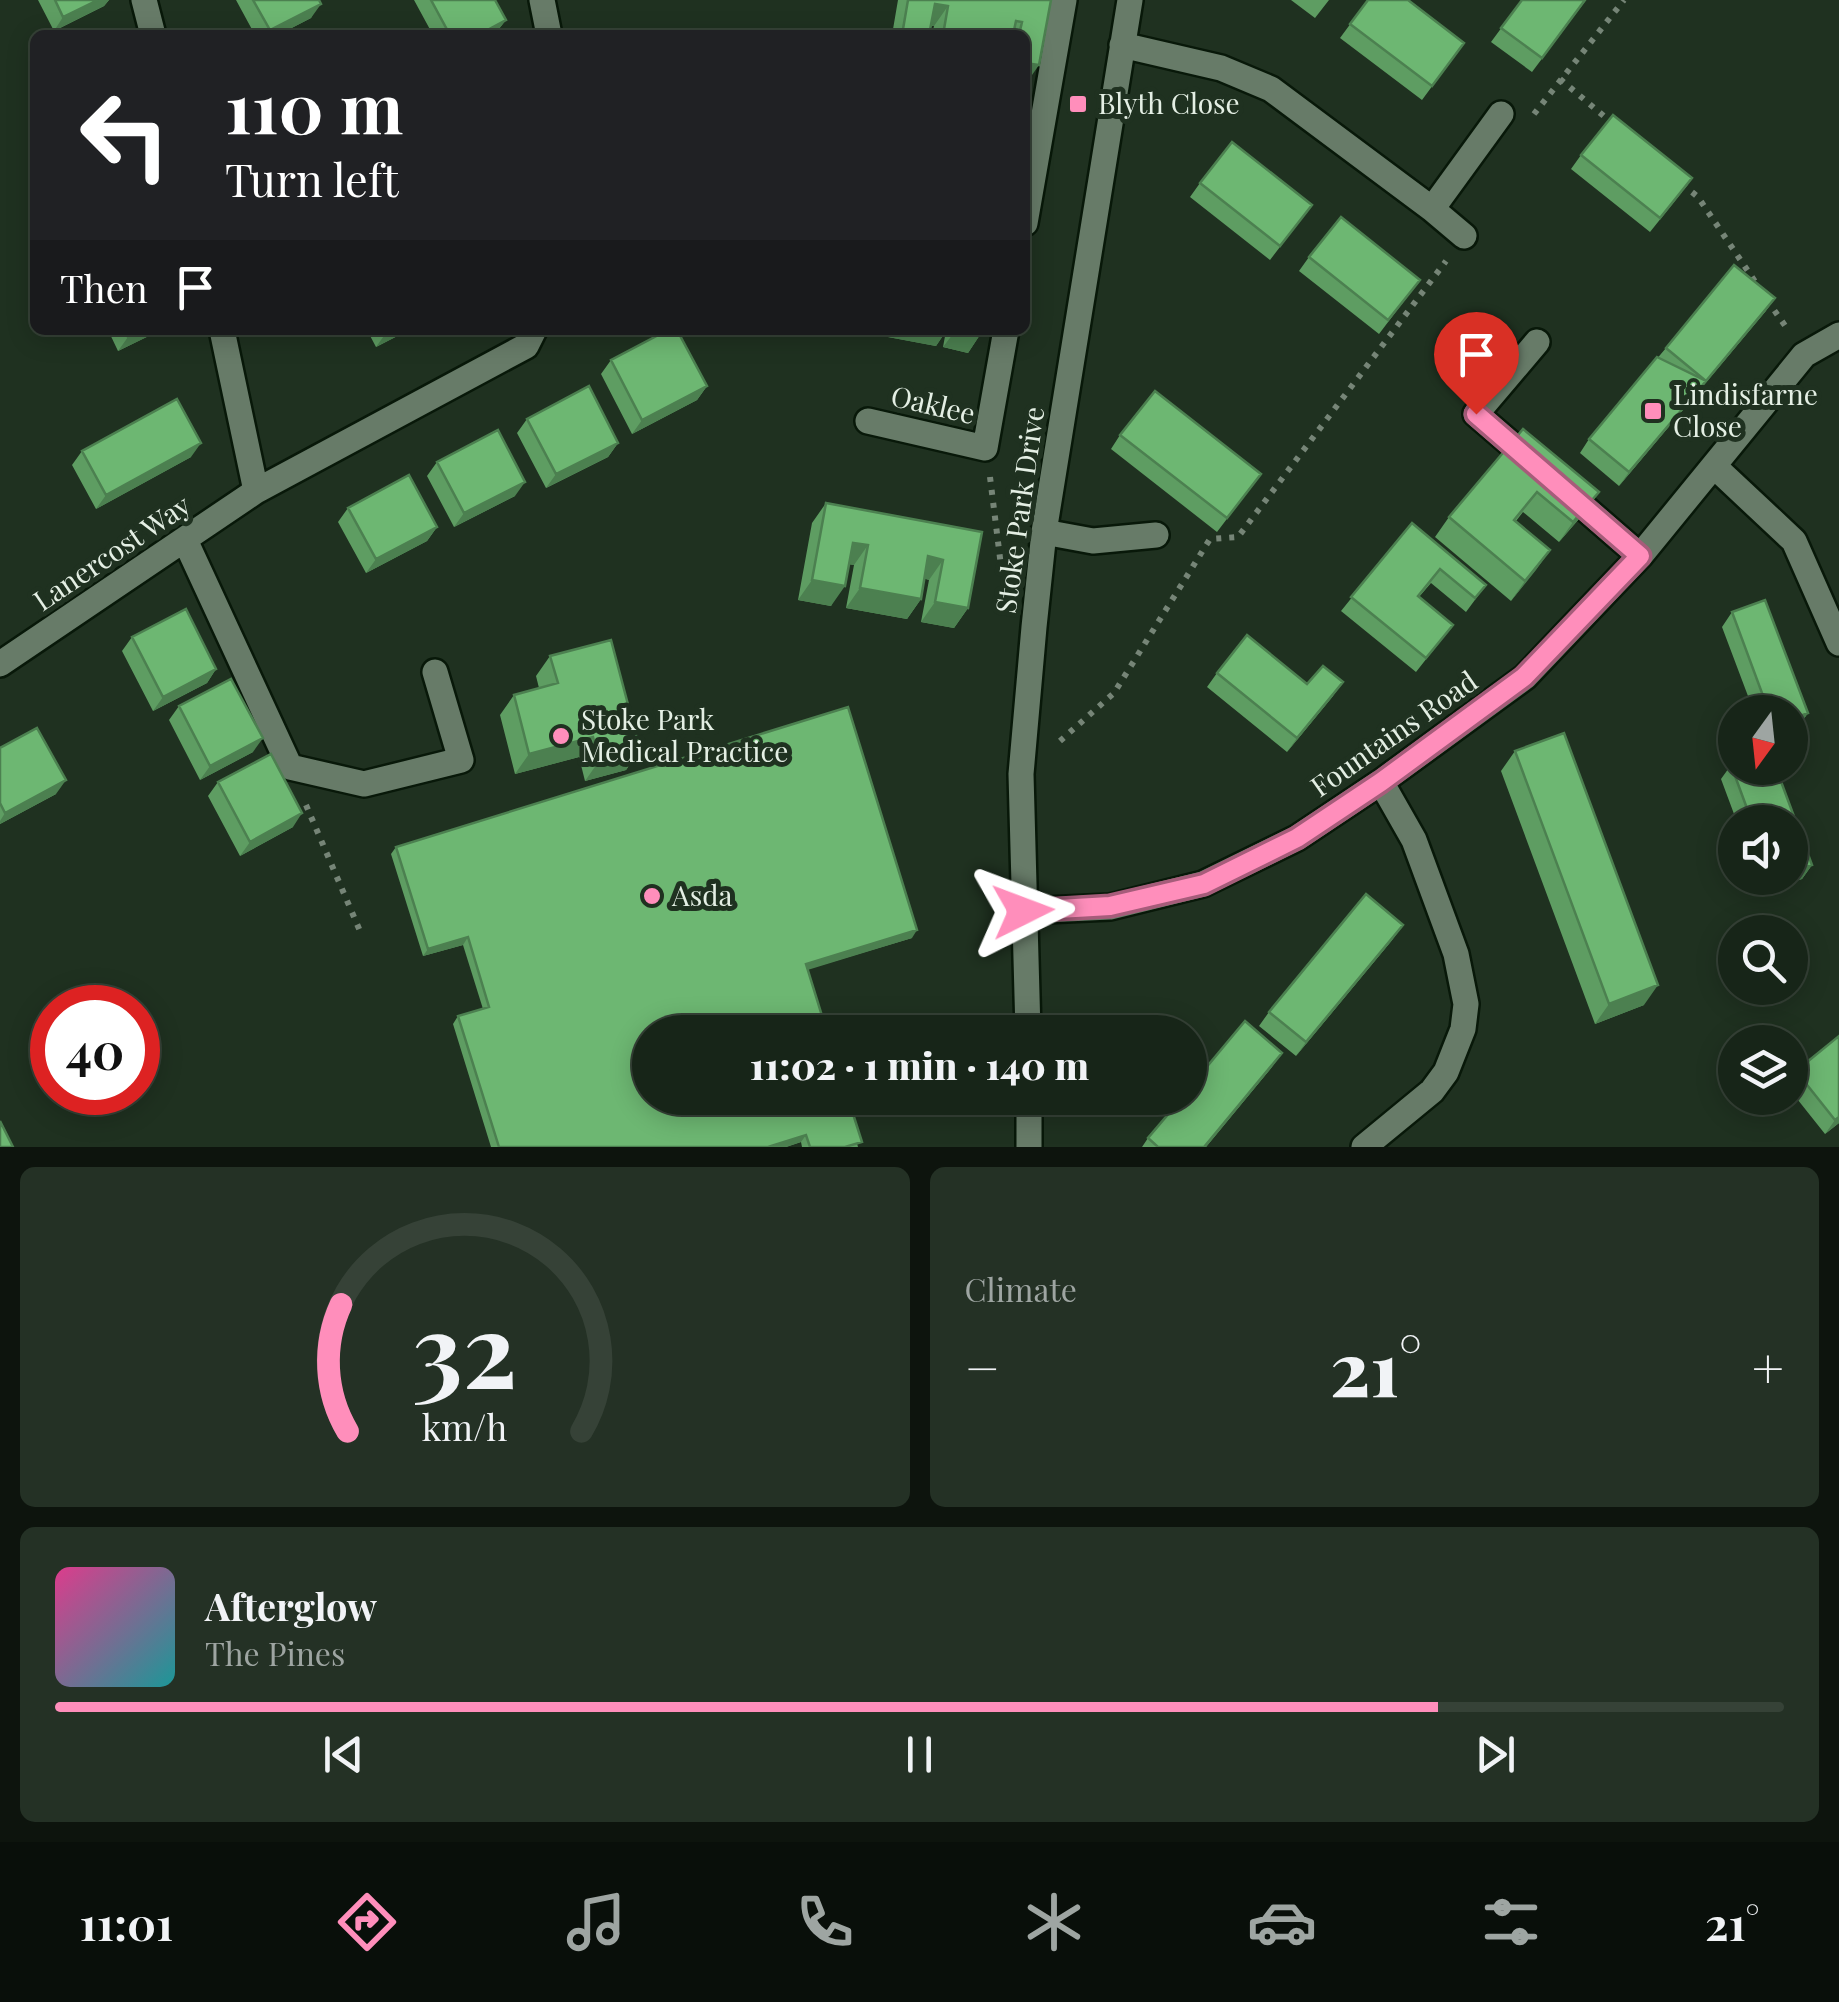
<!DOCTYPE html>
<html lang="en">
<head>
<meta charset="utf-8">
<style>
  body { margin:0; font-family:"Playfair Display",serif; background:#243125; color:#f1f3f6; height:100vh; display:flex; flex-direction:column; font-size:38px; white-space:nowrap }
  * { box-sizing:border-box; margin:0 }
  p { font-size:32px; color:#9ea5a2 }
  .icon { flex:none; width:55px; height:55px; fill:none; stroke:currentColor; stroke-width:2; stroke-linecap:round; stroke-linejoin:round }
  .map { position:relative; height:1147px; overflow:hidden }
  .sheet { display:flex; flex-direction:column; gap:20px; padding:20px; background:#0d140d; flex:1 }
  .sheet>* { flex:none }
  .top-card { position:absolute; left:30px; top:30px; width:1000px; height:305px; border-radius:15px; box-shadow:0 5px 25px #0003,0 0 0 2px #364237; background:#202124; color:#fff; overflow:hidden }
  .needle { width:65px; rotate:195deg }
  .buttons { position:absolute; left:1718px; top:695px; display:grid; gap:20px }
  .buttons a { display:grid; place-items:center; width:90px; height:90px; border-radius:50%; background:#172518; box-shadow:0 5px 25px #0003,0 0 0 2px #364237; font-size:50px }
  .speed { position:absolute; left:30px; top:985px; display:flex; gap:20px; font-size:50px; font-weight:700; text-align:center }
  .speed>* { display:grid; place-content:center; width:130px; height:130px; border-radius:50%; background:#172518; box-shadow:0 5px 25px #0003,0 0 0 2px #364237; line-height:1 }
  .speed .limit { border:15px solid #d22; background:#fff; color:#111 }
  .pin { position:absolute; display:grid; place-items:center; width:85px; height:85px; color:#fff; margin:-102px -42px; border-radius:50% 50% 50% 0; rotate:-45deg; box-shadow:0 0 10px #0007 }
  .pin .icon { rotate:45deg }
  .me { position:absolute; width:110px; margin:-55px; rotate:87deg; stroke-linejoin:round; filter:drop-shadow(0 0 8px #0008) }
  .turn { display:flex; align-items:center; gap:35px; height:210px; padding:0 30px; font-size:45px }
  .turn .icon { width:130px; height:130px; stroke-width:2.5 }
  .turn b { display:block; font-size:70px; line-height:85px }
  .then { display:flex; align-items:center; height:95px; padding:0 30px; background:#0003; gap:20px; font-size:38px }
  .big { font-size:75px; font-weight:800; line-height:1.1 }
  .sheet .card { flex:1; display:flex; flex-direction:column; justify-content:center; gap:15px; min-width:0; padding:0 35px; border-radius:15px; background:#243125 }
  .sheet .dial { align-items:center; gap:0 }
  .dial svg { height:260px; overflow:visible; fill:none; stroke:#364237; stroke-width:7; stroke-linecap:round; text-anchor:middle }
  .dial text { fill:#f1f3f6; stroke:none }
  .song { display:flex; align-items:center; gap:30px }
  .cover { width:120px; height:120px; border-radius:15px; background:linear-gradient(135deg,hsl(330 70% 55%),hsl(180 70% 35%)) }
  .played { height:10px; border-radius:5px; background:linear-gradient(90deg,#ff8ebb 80%,#364237 80%) }
  .keys { display:flex; justify-content:space-around; direction:ltr }
  .heat { display:flex; justify-content:space-between; align-items:center; font-size:55px; direction:ltr }
  .sheet .tiles { flex:1; display:grid; gap:20px; grid-template-columns:1fr 1fr }
  .card:last-child { grid-column:span 2 }
  .trip { position:absolute; left:632px; top:1015px; width:575px; height:100px; border-radius:50px; background:#172518; box-shadow:0 5px 25px #0003,0 0 0 2px #364237; font-weight:800; line-height:100px; text-align:center }
  .tab-bar { display:flex; height:160px; justify-content:space-around; align-items:center; background:#090f0a; color:#9ea5a2 }
  .tab-bar .icon { width:70px; height:70px }
  .tab-bar .selected { color:#ff8ebb }
  .tab-bar b { font-size:45px; color:#f1f3f6 }
  .map>svg:first-child { display:block }
  .lines { fill:none; stroke-linecap:round; stroke-linejoin:round }
  .minor-casing { stroke:#081809; stroke-width:30 }
  .path { stroke:#768577; stroke-width:6; stroke-dasharray:5 8; stroke-linecap:butt }
  .minor { stroke:#677b68; stroke-width:25 }
  .wall { fill:#5e9d62 }
  .shaded-wall { fill:#4c8050 }
  .building { fill:#6db772; stroke:#4c8050; stroke-width:2.5 }
  .route-casing { stroke:#a65c7a; stroke-width:25 }
  .route { stroke:#ff8ebb; stroke-width:18 }
  .poi-dot { fill:#ff8ebb; stroke:#1f3120; stroke-width:4 }
  .labels { text-anchor:middle; stroke-width:10; stroke-linejoin:round; paint-order:stroke }
  .poi-label { font-size:28px; fill:#e4efe4; stroke:#1f3120; text-anchor:start }
  .street-label { font-size:28px; fill:#e4efe4; stroke:#1f3120 }
</style>
</head>
<body>
<div class="map">
<svg width="1839" height="1147" viewBox="0 0 1839 1147">
  <rect width="100%" height="100%" fill="#1f3120"/>
  <g class="lines">
    <defs>
      <path id="minor" d="M 144,0 L 153,35
        M 542,0 L 549,35
        M 1122,45 L 1221,68 L 1271,89 L 1432,209 L 1501,114
        M 1432,209 L 1464,236
        M 1025,223 L 1064,0
        M 222,330 L 256,491
        M 868,421 L 985,448 L 1006,330
        M 1533,463 L 1476,414 L 1537,342
        M 1714,466 L 1794,541 L 1839,643
        M 1564,490 L 1640,556
        M 1044,532 L 1093,541 L 1156,535
        M 185,540 L 290,767 L 364,784 L 461,760 L 435,672
        M 0,664 L 256,491 L 526,346 L 534,330
        M 1023,911 L 1110,907 L 1203,884 L 1297,838 L 1381,782 L 1525,677 L 1640,556 L 1804,355 L 1839,335
        M 1028,1032 L 1021,774 L 1034,627 L 1044,532 L 1130,0
        M 1029,1147 L 1029,1098
        M 1364,1147 L 1432,1091 L 1446,1072 L 1463,1029 L 1466,1004 L 1456,954 L 1414,840 L 1381,782"/>
    </defs>
    <use href="#minor" class="minor-casing"/>
    <path class="path" d="M 1560,79 L 1612,123
      M 1534,114 L 1624,0
      M 1682,184 L 1698,197 L 1758,286
      M 1767,300 L 1786,327
      M 990,477 L 1002,574
      M 1060,741 L 1114,693 L 1210,539 L 1238,537 L 1446,261
      M 306,805 L 360,931"/>
    <use href="#minor" class="minor"/>
  </g>
  <path class="wall" d="M 38,0 L 109,0 L 104,6 L 54,31 Z
    M 236,0 L 319,0 L 311,18 L 278,35 L 255,35 Z
    M 414,0 L 495,0 L 506,20 L 494,35 L 433,35 Z
    M 898,0 L 1051,0 L 1025,35 L 932,35 L 934,26 L 931,26 L 929,35 L 892,35 Z
    M 1291,0 L 1329,0 L 1315,18 Z
    M 1368,0 L 1464,43 L 1422,100 L 1340,38 Z
    M 1522,0 L 1586,0 L 1532,72 L 1491,42 Z
    M 1581,155 L 1682,192 L 1650,232 L 1571,169 Z
    M 1200,183 L 1312,205 L 1270,260 L 1190,197 Z
    M 1309,257 L 1420,280 L 1379,334 L 1299,271 Z
    M 1775,298 L 1765,312 L 1619,486 L 1580,453 L 1589,439 L 1666,348 Z
    M 108,330 L 161,330 L 118,351 Z
    M 367,330 L 409,330 L 376,347 Z
    M 873,330 L 983,330 L 968,353 L 943,347 L 946,331 L 936,346 L 872,334 Z
    M 611,360 L 707,386 L 697,400 L 632,434 L 601,374 Z
    M 527,419 L 618,443 L 608,457 L 546,488 L 517,433 Z
    M 1523,429 L 1585,512 L 1559,542 L 1523,512 L 1516,521 L 1550,550 L 1511,601 L 1435,537 L 1449,517 Z
    M 1120,435 L 1261,474 L 1217,532 L 1111,449 Z
    M 82,451 L 191,457 L 96,509 L 72,465 Z
    M 437,462 L 515,496 L 454,527 L 427,476 Z
    M 826,503 L 982,532 L 968,608 L 954,628 L 921,622 L 929,580 L 924,578 L 921,599 L 907,619 L 846,608 L 854,565 L 849,564 L 831,606 L 798,600 L 812,523 Z
    M 348,508 L 437,527 L 427,541 L 366,573 L 338,522 Z
    M 1412,523 L 1486,585 L 1466,612 L 1431,583 L 1419,597 L 1453,625 L 1416,672 L 1341,611 Z
    M 1765,600 L 1808,713 L 1798,727 L 1790,730 L 1790,712 L 1754,712 L 1722,627 L 1732,612 Z
    M 132,637 L 216,669 L 207,683 L 153,711 L 122,651 Z
    M 550,656 L 640,750 L 626,770 L 585,781 L 579,757 L 515,774 L 500,715 L 514,695 L 539,688 L 536,676 Z
    M 1217,673 L 1307,684 L 1333,696 L 1287,752 L 1207,687 Z
    M 179,706 L 253,752 L 200,780 L 169,720 Z
    M 0,748 L 56,794 L 0,824 Z
    M 1515,751 L 1644,1005 L 1595,1024 L 1501,771 Z
    M 1735,764 L 1735,768 L 1776,768 L 1812,865 L 1802,879 L 1762,892 L 1756,878 L 1790,878 L 1790,822 L 1737,822 L 1721,779 L 1731,765 Z
    M 218,782 L 293,827 L 240,856 L 208,796 Z
    M 396,847 L 912,938 L 808,969 L 858,1147 L 802,1147 L 801,1142 L 786,1147 L 491,1147 L 453,1024 L 458,1016 L 483,1009 L 463,945 L 423,956 L 391,854 Z
    M 1393,939 L 1296,1056 L 1259,1026 L 1269,1012 Z
    M 1839,1036 L 1839,1123 L 1825,1134 L 1790,1090 L 1790,1079 L 1796,1071 Z
    M 1272,1067 L 1206,1147 L 1142,1147 L 1148,1138 Z"/>
  <path class="shaded-wall" d="M 98,0 L 109,0 L 104,6 L 54,31 L 63,17 Z
    M 321,4 L 311,18 L 278,35 L 266,35 L 270,30 Z
    M 935,4 L 948,6 L 934,26 L 921,24 Z
    M 506,20 L 494,35 L 478,35 Z
    M 1025,63 L 1039,65 L 1025,85 Z
    M 1775,298 L 1765,312 L 1619,486 L 1629,472 Z
    M 143,330 L 161,330 L 118,351 L 128,337 Z
    M 392,330 L 409,330 L 376,347 L 386,333 Z
    M 848,330 L 868,330 L 866,333 Z
    M 875,330 L 947,330 L 936,346 L 872,334 Z
    M 956,330 L 970,330 L 982,332 L 968,353 L 943,347 Z
    M 707,386 L 697,400 L 632,434 L 642,420 Z
    M 201,443 L 191,457 L 96,509 L 106,495 Z
    M 618,443 L 608,457 L 546,488 L 556,474 Z
    M 525,482 L 515,496 L 454,527 L 464,513 Z
    M 1599,492 L 1585,512 L 1559,542 L 1573,522 Z
    M 437,527 L 427,541 L 366,573 L 376,559 Z
    M 853,543 L 868,545 L 854,565 L 838,563 Z
    M 1550,550 L 1536,570 L 1511,601 L 1525,581 Z
    M 928,556 L 943,560 L 929,580 L 914,576 Z
    M 812,580 L 845,586 L 831,606 L 798,600 Z
    M 860,588 L 921,599 L 907,619 L 846,608 Z
    M 935,602 L 968,608 L 954,628 L 921,622 Z
    M 216,669 L 207,683 L 153,711 L 163,697 Z
    M 1343,682 L 1333,696 L 1287,752 L 1297,738 Z
    M 1808,713 L 1798,727 L 1790,730 L 1790,720 Z
    M 593,737 L 579,757 L 515,774 L 529,754 Z
    M 263,738 L 253,752 L 200,780 L 210,766 Z
    M 640,750 L 626,770 L 585,781 L 599,761 Z
    M 66,780 L 56,794 L 0,824 L 0,821 L 5,813 Z
    M 302,813 L 293,827 L 240,856 L 250,842 Z
    M 1812,865 L 1802,879 L 1762,892 L 1771,878 L 1790,878 L 1790,872 Z
    M 1403,925 L 1393,939 L 1296,1056 L 1306,1042 Z
    M 917,930 L 912,938 L 801,972 L 806,964 Z
    M 468,937 L 463,945 L 423,956 L 428,949 Z
    M 1658,985 L 1644,1005 L 1595,1024 L 1609,1004 Z
    M 1282,1053 L 1272,1067 L 1206,1147 L 1204,1147 Z
    M 1839,1117 L 1839,1123 L 1825,1134 L 1835,1120 Z
    M 806,1135 L 801,1142 L 786,1147 L 768,1147 Z"/>
  <path class="building" d="M 55,0 L 98,0 L 63,17 Z
    M 253,0 L 319,0 L 321,4 L 270,30 Z
    M 431,0 L 495,0 L 506,20 L 478,35 L 450,35 Z
    M 908,0 L 1051,0 L 1039,65 L 1025,63 L 1025,35 L 1019,35 L 1022,22 L 1016,21 L 1013,35 L 943,35 L 948,6 L 935,4 L 929,35 L 902,35 Z
    M 1368,0 L 1408,0 L 1464,43 L 1432,86 L 1350,24 Z
    M 1522,0 L 1585,0 L 1542,58 L 1501,28 Z
    M 1613,115 L 1692,178 L 1660,218 L 1581,155 Z
    M 1232,142 L 1312,205 L 1280,246 L 1200,183 Z
    M 1341,217 L 1420,280 L 1388,320 L 1309,257 Z
    M 1734,265 L 1775,298 L 1706,381 L 1666,348 Z
    M 125,330 L 143,330 L 128,337 Z
    M 668,330 L 677,330 L 707,386 L 642,420 L 611,360 Z
    M 1657,357 L 1706,381 L 1629,472 L 1589,439 Z
    M 589,386 L 618,443 L 556,474 L 527,419 Z
    M 1155,391 L 1261,474 L 1227,518 L 1120,435 Z
    M 177,399 L 201,443 L 106,495 L 82,451 Z
    M 1523,429 L 1599,492 L 1573,522 L 1537,492 L 1514,520 L 1550,550 L 1525,581 L 1449,517 Z
    M 498,430 L 525,482 L 464,513 L 437,462 Z
    M 409,475 L 437,527 L 376,559 L 348,508 Z
    M 826,503 L 982,532 L 968,608 L 935,602 L 943,560 L 928,556 L 921,599 L 860,588 L 868,545 L 853,543 L 845,586 L 812,580 Z
    M 1412,523 L 1486,585 L 1475,598 L 1440,569 L 1418,596 L 1453,625 L 1426,658 L 1351,597 Z
    M 1765,600 L 1808,713 L 1790,720 L 1790,712 L 1769,712 L 1732,612 Z
    M 186,609 L 216,669 L 163,697 L 132,637 Z
    M 1247,635 L 1307,684 L 1323,666 L 1343,682 L 1297,738 L 1217,673 Z
    M 611,640 L 640,750 L 599,761 L 593,737 L 529,754 L 514,695 L 558,683 L 550,656 Z
    M 231,679 L 263,738 L 210,766 L 179,706 Z
    M 848,707 L 917,930 L 806,964 L 827,1032 L 650,1032 L 650,1098 L 848,1098 L 862,1142 L 845,1147 L 810,1147 L 806,1135 L 768,1147 L 499,1147 L 458,1016 L 489,1007 L 468,937 L 428,949 L 396,847 Z
    M 37,728 L 66,780 L 5,813 L 0,803 L 0,748 Z
    M 1564,733 L 1658,985 L 1609,1004 L 1515,751 Z
    M 271,754 L 302,813 L 250,842 L 218,782 Z
    M 1735,764 L 1735,768 L 1776,768 L 1812,865 L 1790,872 L 1790,822 L 1752,822 L 1731,765 Z
    M 1366,894 L 1403,925 L 1306,1042 L 1269,1012 Z
    M 1245,1021 L 1282,1053 L 1204,1147 L 1158,1147 L 1148,1138 L 1182,1098 L 1190,1098 L 1190,1087 Z
    M 1839,1036 L 1839,1117 L 1835,1120 L 1796,1071 Z
    M 0,1121 L 13,1147 L 0,1147 Z"/>
  <g class="lines">
    <defs>
      <path id="route" d="M 1023,911 L 1110,906 L 1204,884 L 1297,838 L 1381,782 L 1524,677 L 1640,556 L 1476,414"/>
    </defs>
    <use href="#route" class="route-casing"/>
    <use href="#route" class="route"/>
  </g>
  <g class="poi-dot">
    <rect x="1068" y="94" width="20" height="20" rx="5"/>
    <rect x="1643" y="401" width="20" height="20" rx="5"/>
    <circle cx="561" cy="736" r="10"/>
    <circle cx="652" cy="896" r="10"/>
  </g>
  <g class="labels">
    <g class="poi-label">
      <text x="1098" y="114">Blyth Close</text>
      <text x="1673" y="405">Lindisfarne<tspan x="1673" dy="32">Close</tspan></text>
      <text x="581" y="730">Stoke Park<tspan x="581" dy="32">Medical Practice</tspan></text>
      <text x="672" y="906">Asda</text>
    </g>
    <g class="street-label">
      <text transform="translate(933 405) rotate(13)" y="10">Oaklee</text>
      <text transform="translate(1020 510) rotate(-82)" y="10">Stoke Park Drive</text>
      <text transform="translate(112 553) rotate(-34)" y="10">Lanercost Way</text>
      <text transform="translate(1394 734) rotate(-35)" y="10">Fountains Road</text>
    </g>
  </g>
</svg>
<div class="buttons">
<a><svg class="needle" viewBox="-14 -14 28 28"><path d="M0-13l5 13h-10z" fill="#e53935"/><path d="M0 13l5-13h-10z" fill="#9ea5a2"/></svg></a>
<a><svg class="icon" aria-label="sound" viewBox="0 0 24 24"><path d="M4 9h4l5-4v14l-5-4H4zM17 9q2 3 0 6"/></svg></a>
<a><svg class="icon" aria-label="search" viewBox="0 0 24 24"><circle cx="10" cy="10" r="6"/><path d="M15 15l6 6"/></svg></a>
<a><svg class="icon" aria-label="layers" viewBox="0 0 24 24"><path d="M12 4l9 5-9 5-9-5zM3 14l9 5 9-5"/></svg></a>
</div>
<div class="speed"><div class="limit">40</div></div>
<div class="pin" style="left:1476px;top:414px;background:#d93025"><svg class="icon" aria-label="arrive" viewBox="0 0 24 24"><path d="M6 21V4h12l-3 4 3 4H6"/></svg></div>
<svg class="me" style="left:1023px;top:911px" viewBox="-20 -20 40 40"><path d="M0-17L14 15 0 8-14 15z" fill="#ff8ebb" stroke="#fff" stroke-width="4"/></svg>
<div class="trip">11:02 · 1 min · 140 m</div>
<div class="top-card">
<div class="turn"><svg class="icon" aria-label="left" viewBox="0 0 24 24"><path d="M17 20v-9H6M10 6l-5 5 5 5"/></svg><div><b>110 m</b>Turn left</div></div>
<div class="then">Then<svg class="icon" aria-label="arrive" viewBox="0 0 24 24"><path d="M6 21V4h12l-3 4 3 4H6"/></svg></div>
</div>
</div>
<section class="sheet">
<div class="tiles">
<div class="card dial"><svg viewBox="0 0 100 80">
<path d="M14 69A42 42 0 1 1 86 69"/>
<path d="M14 69A42 42 0 0 1 12 30" stroke="#ff8ebb"/>
<text x="50" y="56" font-size="32" font-weight="700">32</text>
<text x="50" y="72" font-size="11">km/h</text>
</svg></div>
<div class="card"><p>Climate</p>
<div class="heat"><a>−</a><b class="big">21°</b><a>+</a></div>
</div>
<div class="card">
<div class="song"><i class="cover"></i><div><b>Afterglow</b><p>The Pines</p></div></div>
<div class="played"></div>
<div class="keys"><svg class="icon" aria-label="previous" viewBox="0 0 24 24"><path d="M18 5L8 12l10 7zM5 5v14"/></svg><svg class="icon" aria-label="pause" viewBox="0 0 24 24"><path d="M8 5v14M16 5v14"/></svg><svg class="icon" aria-label="next" viewBox="0 0 24 24"><path d="M6 5l10 7-10 7zM19 5v14"/></svg></div>
</div>
</div>
</section>
<nav class="tab-bar">
<b>11:01</b>
<svg class="icon selected" aria-label="directions" viewBox="0 0 24 24"><path d="M12 3l9 9-9 9-9-9zM9 14v-3h6M13 9l2 2-2 2"/></svg>
<svg class="icon" aria-label="music" viewBox="0 0 24 24"><path d="M9 18V5l10-2v13"/><circle cx="6" cy="18" r="3"/><circle cx="16" cy="16" r="3"/></svg>
<svg class="icon" aria-label="phone" viewBox="0 0 24 24"><path d="M5 4h4l2 5-3 2q2 4 5 5l2-3 5 2v4C11 20 4 13 5 4z"/></svg>
<svg class="icon" aria-label="climate" viewBox="0 0 24 24"><path d="M12 3v18M4 7l16 10M4 17L20 7"/></svg>
<svg class="icon" aria-label="car" viewBox="0 0 24 24"><path d="M5 17H2v-5l4-1 3-4h7l3 4 3 1v5h-3M9 17h6M6 11h13"/><circle cx="7" cy="17" r="2"/><circle cx="17" cy="17" r="2"/></svg>
<svg class="icon" aria-label="filters" viewBox="0 0 24 24"><path d="M4 7h16M4 17h16"/><circle cx="9" cy="7" r="2"/><circle cx="15" cy="17" r="2"/></svg>
<b>21°</b>
</nav>
</body>
</html>
